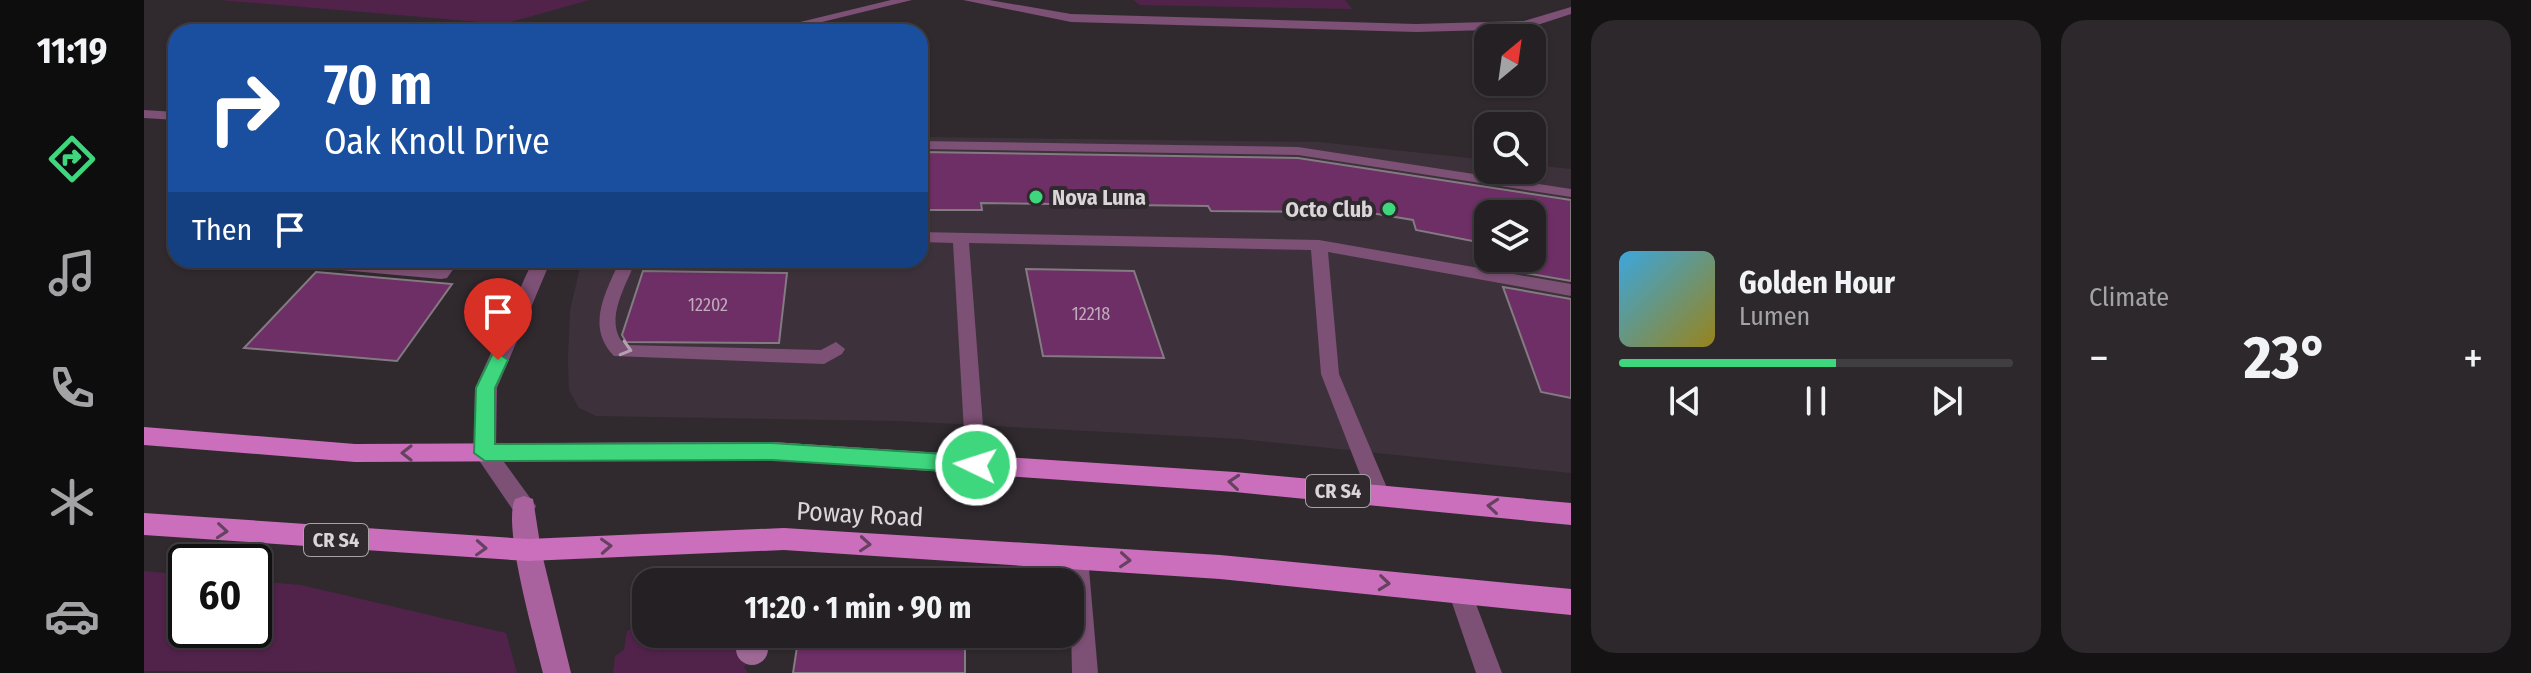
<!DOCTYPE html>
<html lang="en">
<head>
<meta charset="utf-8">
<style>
  body { margin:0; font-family:"Fira Sans Condensed",sans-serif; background:#2c282b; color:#f1f3f6; height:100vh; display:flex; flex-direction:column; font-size:30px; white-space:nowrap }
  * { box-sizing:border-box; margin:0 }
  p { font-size:26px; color:#a3a3a6 }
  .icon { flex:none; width:44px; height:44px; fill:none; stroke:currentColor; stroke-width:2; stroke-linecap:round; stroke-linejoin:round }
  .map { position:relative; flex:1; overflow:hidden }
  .panel { display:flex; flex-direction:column; gap:20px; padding:20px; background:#141213; width:960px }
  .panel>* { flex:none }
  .top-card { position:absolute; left:24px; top:24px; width:760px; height:244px; border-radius:24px; box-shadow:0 2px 6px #0004,0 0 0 2px #413e41; background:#1a4fa0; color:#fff; overflow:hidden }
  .needle { width:52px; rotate:29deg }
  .buttons { position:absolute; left:1330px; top:24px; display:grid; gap:16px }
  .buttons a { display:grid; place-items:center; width:72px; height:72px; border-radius:16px; background:#242023; box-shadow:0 2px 6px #0004,0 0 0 2px #413e41; font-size:40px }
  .speed { position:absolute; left:24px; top:544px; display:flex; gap:16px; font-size:40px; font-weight:700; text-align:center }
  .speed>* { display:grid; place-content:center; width:104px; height:104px; border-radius:50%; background:#242023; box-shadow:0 2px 6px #0004,0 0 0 2px #413e41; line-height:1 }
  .speed .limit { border:4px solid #111; border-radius:12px; background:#fff; color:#111 }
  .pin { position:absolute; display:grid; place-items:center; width:68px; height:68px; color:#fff; margin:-82px -34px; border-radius:50% 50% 50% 0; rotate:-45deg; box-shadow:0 0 8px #0007 }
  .pin .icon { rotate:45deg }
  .me { position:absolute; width:88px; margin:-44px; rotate:274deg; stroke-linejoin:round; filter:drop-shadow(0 0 6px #0008) }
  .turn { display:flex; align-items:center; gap:28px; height:168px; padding:0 24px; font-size:36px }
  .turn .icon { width:104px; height:104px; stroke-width:2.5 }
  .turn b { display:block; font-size:56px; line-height:68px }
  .then { display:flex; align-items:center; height:76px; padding:0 24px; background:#0003; gap:16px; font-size:30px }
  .big { font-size:60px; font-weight:700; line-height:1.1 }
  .panel .tile { flex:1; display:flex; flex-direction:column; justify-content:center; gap:12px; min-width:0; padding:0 28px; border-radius:24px; background:#2c282b }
  .song { display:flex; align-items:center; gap:24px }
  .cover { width:96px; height:96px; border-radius:12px; background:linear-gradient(135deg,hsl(200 70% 55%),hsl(50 70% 35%)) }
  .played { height:8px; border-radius:4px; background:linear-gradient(90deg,#3ed77d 55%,#413e41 55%) }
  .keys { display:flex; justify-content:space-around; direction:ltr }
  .heat { display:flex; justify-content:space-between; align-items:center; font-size:44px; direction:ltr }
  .panel .tiles { flex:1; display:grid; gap:20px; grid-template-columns:repeat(2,1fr) }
  .trip { position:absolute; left:488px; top:568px; width:452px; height:80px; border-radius:24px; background:#242023; box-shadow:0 2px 6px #0004,0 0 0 2px #413e41; font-weight:700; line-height:80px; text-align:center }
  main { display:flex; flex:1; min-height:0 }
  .dock { display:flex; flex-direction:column; width:144px; justify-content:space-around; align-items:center; background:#0e0d0e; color:#a3a3a6 }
  .dock .icon { width:56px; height:56px }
  .dock .selected { color:#3ed77d }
  .dock b { font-size:36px; color:#f1f3f6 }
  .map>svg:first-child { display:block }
  .built { fill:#3d323b; fill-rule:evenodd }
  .green { fill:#51234b }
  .building { fill:#6e2e66; stroke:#827b80; stroke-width:2 }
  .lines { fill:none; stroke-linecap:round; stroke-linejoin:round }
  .lane { fill:#7d5075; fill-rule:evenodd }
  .street { fill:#7d5075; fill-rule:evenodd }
  .secondary { fill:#a9629e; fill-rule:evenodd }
  .primary { fill:#cb6fbd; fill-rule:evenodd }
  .tree { fill:#9f6996 }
  .oneway { stroke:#b4a0b0 }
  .oneway2 { stroke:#664261 }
  .route { fill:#3ed77d; stroke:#288c51; stroke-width:2 }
  .poi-dot { fill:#3ed77d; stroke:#302a2f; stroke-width:3 }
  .labels { text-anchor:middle; stroke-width:8; stroke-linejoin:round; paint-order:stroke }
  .number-label { font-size:18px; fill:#beabbc }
  .shield { fill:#302a2f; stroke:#a6a2a5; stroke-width:2 }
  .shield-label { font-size:20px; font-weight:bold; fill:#d9d5d8 }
  .poi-label { font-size:22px; font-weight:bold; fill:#d9d5d8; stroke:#302a2f; text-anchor:start }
  .near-street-label { font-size:26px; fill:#d9d5d8; stroke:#302a2f }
</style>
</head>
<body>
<main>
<nav class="dock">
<b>11:19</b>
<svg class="icon selected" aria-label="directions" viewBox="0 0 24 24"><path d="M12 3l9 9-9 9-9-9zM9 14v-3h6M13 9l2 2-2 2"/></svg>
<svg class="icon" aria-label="music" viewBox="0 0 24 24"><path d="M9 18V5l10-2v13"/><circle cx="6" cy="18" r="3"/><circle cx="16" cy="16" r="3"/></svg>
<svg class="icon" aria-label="phone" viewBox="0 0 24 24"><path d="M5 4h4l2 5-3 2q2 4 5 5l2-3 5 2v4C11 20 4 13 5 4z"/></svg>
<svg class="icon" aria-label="climate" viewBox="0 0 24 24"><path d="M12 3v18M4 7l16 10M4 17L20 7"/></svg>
<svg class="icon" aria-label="car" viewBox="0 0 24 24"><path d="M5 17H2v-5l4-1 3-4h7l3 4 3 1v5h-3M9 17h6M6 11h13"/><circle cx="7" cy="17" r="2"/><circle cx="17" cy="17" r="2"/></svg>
</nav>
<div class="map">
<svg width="1427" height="673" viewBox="0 0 1427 673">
  <rect width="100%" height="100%" fill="#302a2f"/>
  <path class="built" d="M 776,137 L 1174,142 L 1344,160 L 1344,170 L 1388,170 L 1388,165 L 1427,169 L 1427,473 L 1097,439 L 755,421 L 452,416 L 435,408 L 425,390 L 424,360 L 426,310 L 438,260 L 776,260 ZM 1344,214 L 1388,214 L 1388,258 L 1344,258 Z"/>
  <path class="green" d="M 76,0 L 445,0 L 360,24 Z
    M 989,0 L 1201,0 L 1208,9 L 996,5 Z
    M 0,571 L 42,575 L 42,630 L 110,630 L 110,581 L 157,585 L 362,633 L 373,673 L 0,671 Z
    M 502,623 L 502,634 L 632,634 L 600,667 L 604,673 L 469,673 L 471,656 L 480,650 L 483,631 Z"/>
  <path class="building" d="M 776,152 L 1154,158 L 1427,200 L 1427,281 L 1352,268 L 1349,258 L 1388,258 L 1388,214 L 1344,214 L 1344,244 L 1272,230 L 1269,220 L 1221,212 L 1067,211 L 1064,206 L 837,203 L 838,210 L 776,210 Z
    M 882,269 L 990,271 L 1020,358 L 899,356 Z
    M 499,271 L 643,273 L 635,343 L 482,342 L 478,335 Z
    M 172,272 L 308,284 L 253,361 L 100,348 Z
    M 1359,287 L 1427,299 L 1427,398 L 1397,392 Z
    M 655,634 L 821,634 L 821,673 L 649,673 Z"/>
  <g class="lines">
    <path class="lane" d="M 776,141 L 1154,147 L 1427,189 L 1427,197 L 1154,155 L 776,149 Z
      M 776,232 L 1175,240 L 1427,284 L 1427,296 L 1184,252 L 1195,374 L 1246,495 L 1243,502 L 1235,504 L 1227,502 L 1224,495 L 1177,374 L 1167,250 L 825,243 L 842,465 L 839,471 L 832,474 L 825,471 L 822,465 L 809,243 L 776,242 Z
      M 192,260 L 293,268 L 299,260 L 316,260 L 303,278 L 297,279 L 197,270 L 189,265 Z
      M 476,260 L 492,260 C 483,284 458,322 481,345 L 677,350 L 692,342 L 701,349 L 698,354 L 680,364 L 470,356 C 441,326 462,292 476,260 Z
      M 932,547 L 940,550 L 944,557 L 954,673 L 928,673 L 926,582 L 922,582 L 920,557 L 924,550 Z
      M 1316,580 L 1324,583 L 1358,673 L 1332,673 L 1304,591 L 1308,583 Z"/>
    <path class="street" d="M 747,0 L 768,0 L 637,32 L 615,32 Z
      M 819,0 L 845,0 L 927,14 L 1272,24 L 1380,21 L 1427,7 L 1427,14 L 1381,29 L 1272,32 L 927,22 Z
      M 0,110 L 32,112 L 32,120 L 0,118 Z
      M 389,260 L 407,260 L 353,388 L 352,451 L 392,506 L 389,513 L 380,516 L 371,513 L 330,453 L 331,388 Z"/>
    <path class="secondary" d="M 380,496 L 389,499 L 397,550 L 427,673 L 399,673 C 391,639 358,526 371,499 Z"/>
    <path class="primary" d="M 0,427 L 211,444 L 628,442 L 1091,472 L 1427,503 L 1427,525 L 1091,492 L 628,460 L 211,462 L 0,445 Z
      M 0,513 L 384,539 L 640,528 L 1076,555 L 1427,589 L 1427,615 L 1076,579 L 640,550 L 384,561 L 0,535 Z"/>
  </g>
  <circle class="tree" cx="608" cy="649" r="16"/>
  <defs><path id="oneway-chevron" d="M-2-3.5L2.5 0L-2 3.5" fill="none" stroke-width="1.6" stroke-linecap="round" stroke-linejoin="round" transform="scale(2)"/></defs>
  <use class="oneway" href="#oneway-chevron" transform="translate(482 349) rotate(16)"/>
  <g class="oneway2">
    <use href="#oneway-chevron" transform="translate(263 453) rotate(180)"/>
    <use href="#oneway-chevron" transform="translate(1090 482) rotate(-175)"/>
    <use href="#oneway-chevron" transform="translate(1349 506) rotate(-175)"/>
    <use href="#oneway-chevron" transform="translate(78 531) rotate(5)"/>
    <use href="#oneway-chevron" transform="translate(721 544) rotate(4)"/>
    <use href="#oneway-chevron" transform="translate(462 546) rotate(-3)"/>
    <use href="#oneway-chevron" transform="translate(337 548) rotate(3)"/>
    <use href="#oneway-chevron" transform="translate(981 560) rotate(4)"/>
    <use href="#oneway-chevron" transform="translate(1240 583) rotate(6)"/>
  </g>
  <path class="route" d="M 354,353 L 364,360 L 351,388 L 351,444 L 628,443 L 832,456 L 842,465 L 832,473 L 628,460 L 341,461 L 330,453 L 332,388 L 348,355 Z"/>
  <g class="poi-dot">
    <circle cx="892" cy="197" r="8"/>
    <circle cx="1245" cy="209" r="8"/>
  </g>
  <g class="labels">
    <g class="number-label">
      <text x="564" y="311">12202</text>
      <text x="947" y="320">12218</text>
    </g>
    <g class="shield">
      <rect x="1162" y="475" width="64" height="32" rx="6"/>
      <rect x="160" y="524" width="64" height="32" rx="6"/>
    </g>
    <g class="shield-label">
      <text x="1194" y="498">CR S4</text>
      <text x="192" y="547">CR S4</text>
    </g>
    <g class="poi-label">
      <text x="908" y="205">Nova Luna</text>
      <text x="1229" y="217" text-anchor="end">Octo Club</text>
    </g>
    <g class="near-street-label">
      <text transform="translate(716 514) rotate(3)" y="9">Poway Road</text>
    </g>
  </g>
</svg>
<div class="buttons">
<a><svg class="needle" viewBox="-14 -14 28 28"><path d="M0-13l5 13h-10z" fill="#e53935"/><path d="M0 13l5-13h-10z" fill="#a3a3a6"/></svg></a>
<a><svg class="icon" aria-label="search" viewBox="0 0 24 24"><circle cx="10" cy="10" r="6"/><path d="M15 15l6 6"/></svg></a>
<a><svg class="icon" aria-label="layers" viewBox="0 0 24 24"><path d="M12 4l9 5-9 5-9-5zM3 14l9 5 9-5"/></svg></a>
</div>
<div class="speed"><div class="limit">60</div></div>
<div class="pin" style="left:354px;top:360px;background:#d93025"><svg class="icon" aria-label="arrive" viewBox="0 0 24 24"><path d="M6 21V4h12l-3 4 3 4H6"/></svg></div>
<svg class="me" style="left:832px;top:465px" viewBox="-20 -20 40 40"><circle r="17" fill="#3ed77d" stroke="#fff" stroke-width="3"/><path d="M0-11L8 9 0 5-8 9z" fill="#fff"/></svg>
<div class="trip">11:20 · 1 min · 90 m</div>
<div class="top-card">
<div class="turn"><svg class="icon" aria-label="right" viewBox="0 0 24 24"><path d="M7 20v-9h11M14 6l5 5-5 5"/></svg><div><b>70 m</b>Oak Knoll Drive</div></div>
<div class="then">Then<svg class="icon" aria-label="arrive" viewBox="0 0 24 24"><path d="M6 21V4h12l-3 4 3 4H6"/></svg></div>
</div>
</div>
<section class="panel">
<div class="tiles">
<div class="tile">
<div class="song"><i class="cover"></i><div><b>Golden Hour</b><p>Lumen</p></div></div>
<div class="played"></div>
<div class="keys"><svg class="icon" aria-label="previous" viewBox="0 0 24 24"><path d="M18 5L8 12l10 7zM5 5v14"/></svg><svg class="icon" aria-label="pause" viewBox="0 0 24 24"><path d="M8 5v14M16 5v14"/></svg><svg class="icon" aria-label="next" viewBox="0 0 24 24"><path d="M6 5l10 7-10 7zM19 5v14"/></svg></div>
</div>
<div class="tile"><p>Climate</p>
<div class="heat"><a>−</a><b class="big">23°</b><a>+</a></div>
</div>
</div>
</section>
</main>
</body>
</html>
